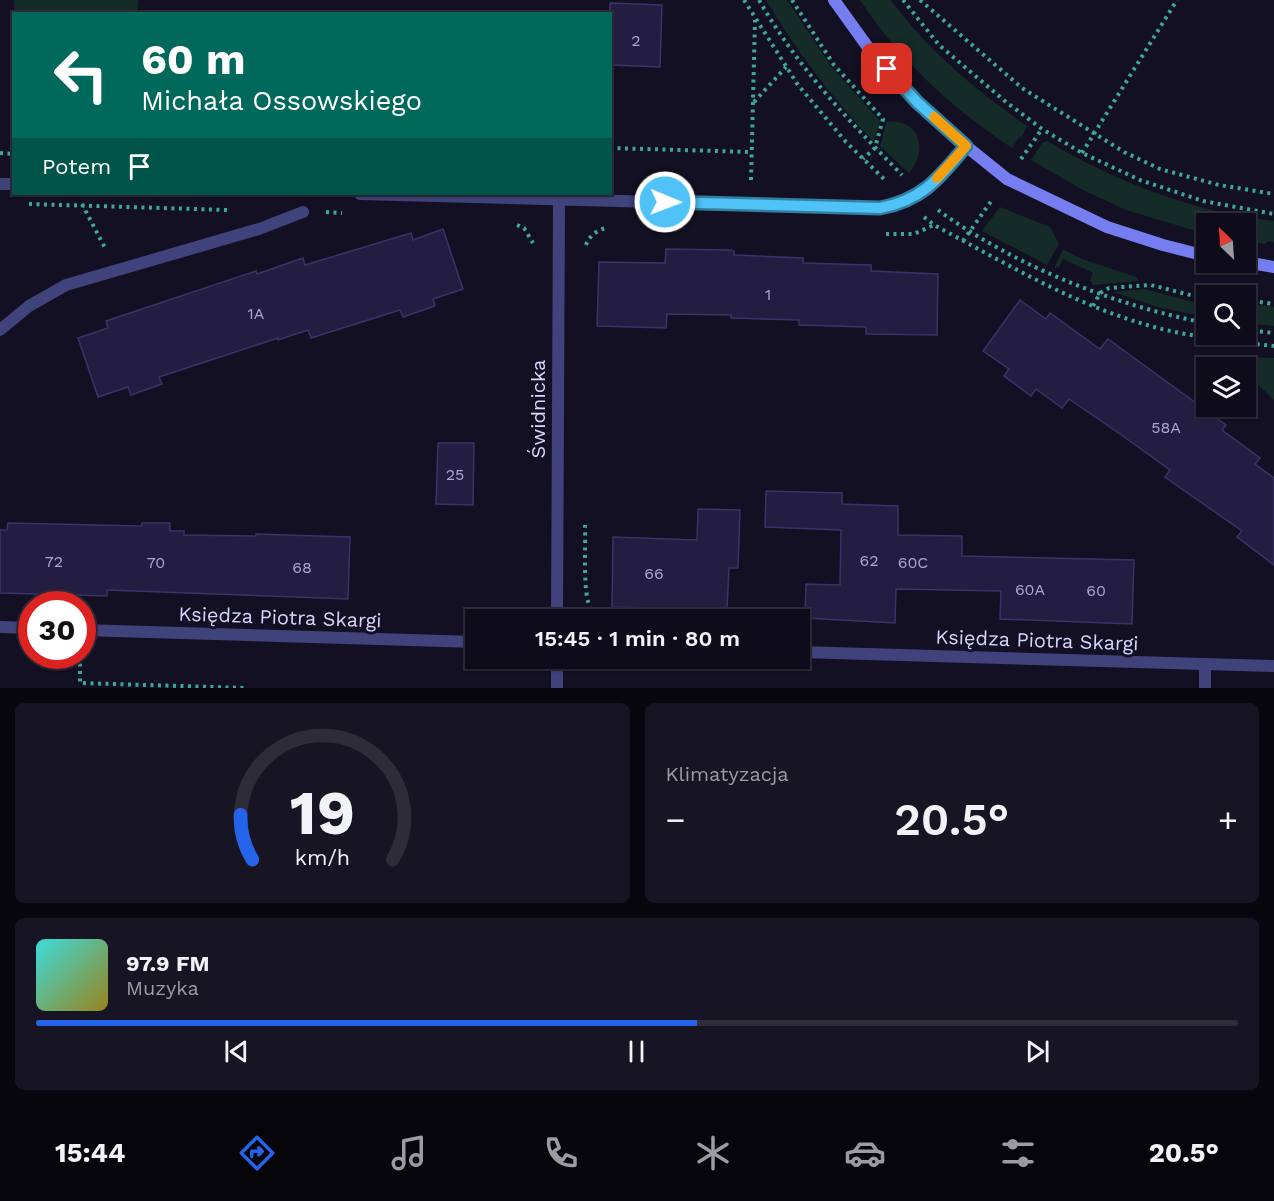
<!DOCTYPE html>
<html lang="pl">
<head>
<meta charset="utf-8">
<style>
  body { margin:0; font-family:"Work Sans",sans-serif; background:#171523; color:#f1f3f6; height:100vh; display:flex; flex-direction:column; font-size:22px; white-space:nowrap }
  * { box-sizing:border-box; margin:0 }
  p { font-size:20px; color:#9b9ba2 }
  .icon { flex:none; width:33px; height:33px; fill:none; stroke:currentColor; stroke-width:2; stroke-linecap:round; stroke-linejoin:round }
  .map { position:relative; height:688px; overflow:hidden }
  .drawer { display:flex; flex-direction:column; gap:15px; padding:15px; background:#08070e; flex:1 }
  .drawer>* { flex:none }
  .banner { position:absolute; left:12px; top:12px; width:600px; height:183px; border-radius:0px; box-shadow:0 2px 4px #0004,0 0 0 2px #2e2c39; background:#00695c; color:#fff; overflow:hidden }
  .needle { width:39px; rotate:335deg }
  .fabs { position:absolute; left:1196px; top:213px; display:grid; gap:12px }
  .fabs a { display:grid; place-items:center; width:60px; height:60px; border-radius:0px; background:#0e0c1a; box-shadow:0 2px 4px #0004,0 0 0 2px #2e2c39; font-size:30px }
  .speed { position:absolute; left:18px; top:591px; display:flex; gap:12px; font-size:30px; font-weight:700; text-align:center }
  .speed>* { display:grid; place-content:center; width:78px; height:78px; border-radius:50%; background:#0e0c1a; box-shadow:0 2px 4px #0004,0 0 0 2px #2e2c39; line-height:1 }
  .speed .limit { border:9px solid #d22; background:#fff; color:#111 }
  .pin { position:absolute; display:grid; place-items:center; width:51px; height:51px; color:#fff; margin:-26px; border-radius:12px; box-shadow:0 3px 9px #0006 }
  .me { position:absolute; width:66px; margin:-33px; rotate:91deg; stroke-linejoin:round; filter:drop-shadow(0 0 4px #0008) }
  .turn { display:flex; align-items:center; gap:21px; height:126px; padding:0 30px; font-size:27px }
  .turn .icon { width:78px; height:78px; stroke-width:2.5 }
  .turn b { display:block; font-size:42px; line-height:51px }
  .then { display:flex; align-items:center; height:57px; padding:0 30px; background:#0003; gap:12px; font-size:22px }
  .big { font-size:45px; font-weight:600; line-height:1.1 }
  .drawer .widget { flex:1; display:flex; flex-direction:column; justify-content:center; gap:9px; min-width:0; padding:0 21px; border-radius:9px; background:#171523 }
  .drawer .dial { align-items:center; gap:0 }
  .dial svg { height:156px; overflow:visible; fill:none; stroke:#2e2c39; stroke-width:7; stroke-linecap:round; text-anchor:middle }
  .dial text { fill:#f1f3f6; stroke:none }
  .song { display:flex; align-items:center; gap:18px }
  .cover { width:72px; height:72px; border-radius:9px; background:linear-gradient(135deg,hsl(180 70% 55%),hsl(50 70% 35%)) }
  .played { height:6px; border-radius:3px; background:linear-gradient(90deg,#2563eb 55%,#2e2c39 55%) }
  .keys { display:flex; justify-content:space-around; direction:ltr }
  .heat { display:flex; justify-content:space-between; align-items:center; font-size:33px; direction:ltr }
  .drawer .tiles { flex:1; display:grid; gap:15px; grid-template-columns:1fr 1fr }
  .widget:last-child { grid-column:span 2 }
  .trip { position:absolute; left:465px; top:609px; width:345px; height:60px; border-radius:0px; background:#0e0c1a; box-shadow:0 2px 4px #0004,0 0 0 2px #2e2c39; font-weight:600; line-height:60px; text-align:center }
  .dock { display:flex; height:96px; justify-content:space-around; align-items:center; background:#06050a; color:#9b9ba2 }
  .dock .icon { width:42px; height:42px }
  .dock .current { color:#2563eb }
  .dock b { font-size:27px; color:#f1f3f6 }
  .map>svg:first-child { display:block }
  .green { fill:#142b28 }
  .building { fill:#231e41; stroke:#3a336a; stroke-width:1.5 }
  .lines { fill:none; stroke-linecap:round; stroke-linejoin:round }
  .path { stroke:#3ba89a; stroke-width:4; stroke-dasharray:3 4.5; stroke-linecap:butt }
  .lane { stroke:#40427c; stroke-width:12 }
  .street { stroke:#40427c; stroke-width:12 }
  .secondary { stroke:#767df0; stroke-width:12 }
  .route-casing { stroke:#337fa1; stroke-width:15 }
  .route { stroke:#4fc3f7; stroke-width:10 }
  .slow { stroke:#f59e0b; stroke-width:10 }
  .labels { text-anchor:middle; stroke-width:6; stroke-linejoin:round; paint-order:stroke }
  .number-label { font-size:16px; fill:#aaa7cc }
  .street-label { font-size:20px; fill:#d7d5fb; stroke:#121022 }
</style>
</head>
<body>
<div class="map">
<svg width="1274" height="688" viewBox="0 0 1274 688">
  <rect width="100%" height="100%" fill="#121022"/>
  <path class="green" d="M 14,0 L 138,0 L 137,13 L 14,13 Z
    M 766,0 L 787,0 L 831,66 L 880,121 L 874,142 C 832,98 797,52 766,0 Z
    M 860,0 L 891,0 C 927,50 977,91 1027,126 L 1022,137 L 1020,136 L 1012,148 C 952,108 899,60 860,0 Z
    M 887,121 C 892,122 900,121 905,124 C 926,134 921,159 909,173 L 880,146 Z
    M 1047,141 C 1117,182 1193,212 1274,221 L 1274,242 L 1269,241 L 1265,244 L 1245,241 L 1245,224 L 1206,224 L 1206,234 L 1126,210 L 1083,190 L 1031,160 L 1042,143 Z
    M 1000,207 L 1050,227 L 1059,244 L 1047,265 L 982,231 Z
    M 1063,249 L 1082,259 L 1136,277 L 1139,281 L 1093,285 L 1090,280 L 1093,273 L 1063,259 L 1059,267 L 1054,268 Z
    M 1145,289 L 1201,304 L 1206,304 L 1206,317 L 1158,307 L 1113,292 Z
    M 1245,303 L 1274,307 L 1274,326 L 1245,323 Z
    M 1228,356 L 1274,358 L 1274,400 L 1245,372 L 1245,368 L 1240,367 Z"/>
  <path class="building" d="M 610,3 L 662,5 L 660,67 L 610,65 Z
    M 443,229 L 463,289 L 433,299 L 435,306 L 403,317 L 400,310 L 311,338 L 308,330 L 278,340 L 278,338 L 159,377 L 162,384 L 131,395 L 128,387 L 98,397 L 78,338 L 108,328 L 106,321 L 256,271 L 257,274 L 303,258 L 305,265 L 411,233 L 413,240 Z
    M 666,249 L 731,250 L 734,251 L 734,255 L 803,258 L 803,263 L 871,265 L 871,271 L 938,274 L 937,335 L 866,334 L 866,327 L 799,325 L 799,320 L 731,318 L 731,315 L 667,314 L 666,328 L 597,326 L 599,262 L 665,263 Z
    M 1020,300 L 1046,319 L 1050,313 L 1100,349 L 1108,339 L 1226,425 L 1222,430 L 1260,458 L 1255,464 L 1274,478 L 1274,565 L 1237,537 L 1242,531 L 1165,477 L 1170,470 L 1120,434 L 1069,399 L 1062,408 L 1036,389 L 1031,396 L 1004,376 L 1009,369 L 983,351 Z
    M 438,443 L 474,443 L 473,505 L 436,504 Z
    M 766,491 L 842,493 L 842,504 L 898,506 L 898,535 L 962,536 L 962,556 L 1134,560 L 1132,624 L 1000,619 L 1001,591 L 896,589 L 895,623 L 805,618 L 806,584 L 840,585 L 841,530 L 765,527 Z
    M 698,509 L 740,510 L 738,568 L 729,568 L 727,610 L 612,607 L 613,537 L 697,540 Z
    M 8,523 L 142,526 L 142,523 L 170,523 L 170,531 L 184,531 L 184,535 L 256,536 L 256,534 L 350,537 L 348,599 L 107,590 L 107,596 L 0,593 L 0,530 L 7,530 Z"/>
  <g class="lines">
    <path class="path" d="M 744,0 L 798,85 L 846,142 L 886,181
      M 759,0 C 798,68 848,120 902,175
      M 792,0 L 834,65 L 883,119 L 875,148 L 863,159
      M 903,0 L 939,45 L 1006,102 L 1042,129 L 1082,153 L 1140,180 L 1203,201 L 1274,214
      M 920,0 L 1022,88 L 1124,152 L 1160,169 L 1219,185 L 1274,194
      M 754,102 L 786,67
      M 610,148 L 752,152
      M 0,153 L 14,154
      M 1082,153 L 1177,0
      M 1021,159 L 1042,129
      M 751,180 L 755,20
      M 29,204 L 228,210
      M 82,204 L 105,248
      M 938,210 C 1015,266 1113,305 1206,323
      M 326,212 L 342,213
      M 924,217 L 934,225 C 1009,265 1082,310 1166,330 C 1201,338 1238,342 1274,346
      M 517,225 L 524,228 L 533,243
      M 886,234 L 914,234 L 934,225
      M 963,241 L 992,200
      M 586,245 C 589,236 597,230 606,228
      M 1245,300 L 1274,304
      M 1093,306 L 1100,293 L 1109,288 L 1151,285 L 1206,299
      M 1245,330 L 1274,333
      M 585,525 C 586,545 582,594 591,610 C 594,616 599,618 606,620
      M 488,619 L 507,620
      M 514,620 L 528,614 L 531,610
      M 80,656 L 80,683 L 246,688"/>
    <path class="lane" d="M 0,330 L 29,306 L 66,285 L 259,229 L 303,212
      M 1205,664 L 1205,688"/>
    <path class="street" d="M 0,184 L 14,184
      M 360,194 L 880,208 C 923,200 939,178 966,146
      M 557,620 L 559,199
      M 0,627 L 32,628
      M 82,630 L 476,642
      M 800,652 L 1274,666
      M 557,688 L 557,658"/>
    <path class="secondary" d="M 834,0 L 872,53 L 917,102 L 966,146 L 1007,179 L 1107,227 L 1163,245 L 1206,256
      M 1245,262 L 1274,267"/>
  </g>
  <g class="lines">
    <defs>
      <path id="route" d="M 665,202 L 880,208 C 923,200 939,178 966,146 L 917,102 L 887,69"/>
    </defs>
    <use href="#route" class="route-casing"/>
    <use href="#route" class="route"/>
    <path class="slow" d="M 934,117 L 966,146 L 937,178"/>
  </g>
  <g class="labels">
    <g class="number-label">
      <text x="636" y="46">2</text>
      <text x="768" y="300">1</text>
      <text x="256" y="319">1A</text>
      <text x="1166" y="433">58A</text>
      <text x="455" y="480">25</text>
      <text x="869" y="566">62</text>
      <text x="54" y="567">72</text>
      <text x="156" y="568">70</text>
      <text x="913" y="568">60C</text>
      <text x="302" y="573">68</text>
      <text x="654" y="579">66</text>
      <text x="1030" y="595">60A</text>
      <text x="1096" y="596">60</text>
    </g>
    <g class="street-label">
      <text transform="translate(538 409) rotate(-90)" y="7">Świdnicka</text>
      <text transform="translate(280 617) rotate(2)" y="7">Księdza Piotra Skargi</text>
      <text transform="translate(1037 640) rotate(2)" y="7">Księdza Piotra Skargi</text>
    </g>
  </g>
</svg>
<div class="fabs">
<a><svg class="needle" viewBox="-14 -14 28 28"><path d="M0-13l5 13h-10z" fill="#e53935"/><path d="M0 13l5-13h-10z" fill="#9b9ba2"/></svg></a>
<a><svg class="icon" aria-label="search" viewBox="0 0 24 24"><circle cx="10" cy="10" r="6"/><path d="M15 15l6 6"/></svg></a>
<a><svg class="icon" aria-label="layers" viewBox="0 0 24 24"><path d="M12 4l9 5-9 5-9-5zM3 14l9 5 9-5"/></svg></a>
</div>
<div class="speed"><div class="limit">30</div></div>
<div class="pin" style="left:887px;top:69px;background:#d93025"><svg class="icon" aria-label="arrive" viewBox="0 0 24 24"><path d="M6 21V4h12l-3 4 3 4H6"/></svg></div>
<svg class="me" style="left:665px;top:202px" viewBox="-20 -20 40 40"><circle r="17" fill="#4fc3f7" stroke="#fff" stroke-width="3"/><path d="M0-11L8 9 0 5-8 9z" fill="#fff"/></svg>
<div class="trip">15:45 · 1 min · 80 m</div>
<div class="banner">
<div class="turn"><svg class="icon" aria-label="left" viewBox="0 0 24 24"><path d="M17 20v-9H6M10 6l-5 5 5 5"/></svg><div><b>60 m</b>Michała Ossowskiego</div></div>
<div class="then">Potem<svg class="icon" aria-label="arrive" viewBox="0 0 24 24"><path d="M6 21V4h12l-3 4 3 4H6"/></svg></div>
</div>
</div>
<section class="drawer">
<div class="tiles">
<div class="widget dial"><svg viewBox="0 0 100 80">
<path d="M14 69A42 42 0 1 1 86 69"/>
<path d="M14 69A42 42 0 0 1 8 46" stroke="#2563eb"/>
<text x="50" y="56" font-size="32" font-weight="700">19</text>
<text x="50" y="72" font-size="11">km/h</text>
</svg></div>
<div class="widget"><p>Klimatyzacja</p>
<div class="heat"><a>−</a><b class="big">20.5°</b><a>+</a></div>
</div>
<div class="widget">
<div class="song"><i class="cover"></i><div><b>97.9 FM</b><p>Muzyka</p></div></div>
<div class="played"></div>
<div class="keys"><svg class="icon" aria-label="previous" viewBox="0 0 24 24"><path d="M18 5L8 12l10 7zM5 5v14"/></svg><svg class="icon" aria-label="pause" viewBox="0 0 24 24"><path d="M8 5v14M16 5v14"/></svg><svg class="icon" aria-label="next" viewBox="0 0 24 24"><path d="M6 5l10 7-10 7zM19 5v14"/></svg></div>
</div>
</div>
</section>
<nav class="dock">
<b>15:44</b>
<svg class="icon current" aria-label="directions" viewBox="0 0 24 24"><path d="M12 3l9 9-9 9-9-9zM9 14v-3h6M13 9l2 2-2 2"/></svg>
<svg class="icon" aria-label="music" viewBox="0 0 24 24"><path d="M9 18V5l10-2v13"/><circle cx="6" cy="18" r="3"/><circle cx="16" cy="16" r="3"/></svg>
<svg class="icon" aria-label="phone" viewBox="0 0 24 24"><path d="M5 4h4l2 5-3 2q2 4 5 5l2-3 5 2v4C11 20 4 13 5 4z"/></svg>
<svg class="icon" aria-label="climate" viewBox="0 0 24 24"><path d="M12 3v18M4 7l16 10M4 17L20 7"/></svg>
<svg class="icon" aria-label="car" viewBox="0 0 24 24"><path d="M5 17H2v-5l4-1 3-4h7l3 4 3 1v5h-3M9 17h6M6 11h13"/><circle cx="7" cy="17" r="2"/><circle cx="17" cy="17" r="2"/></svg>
<svg class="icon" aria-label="filters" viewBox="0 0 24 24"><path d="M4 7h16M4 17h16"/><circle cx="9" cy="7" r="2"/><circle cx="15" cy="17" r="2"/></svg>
<b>20.5°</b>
</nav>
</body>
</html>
